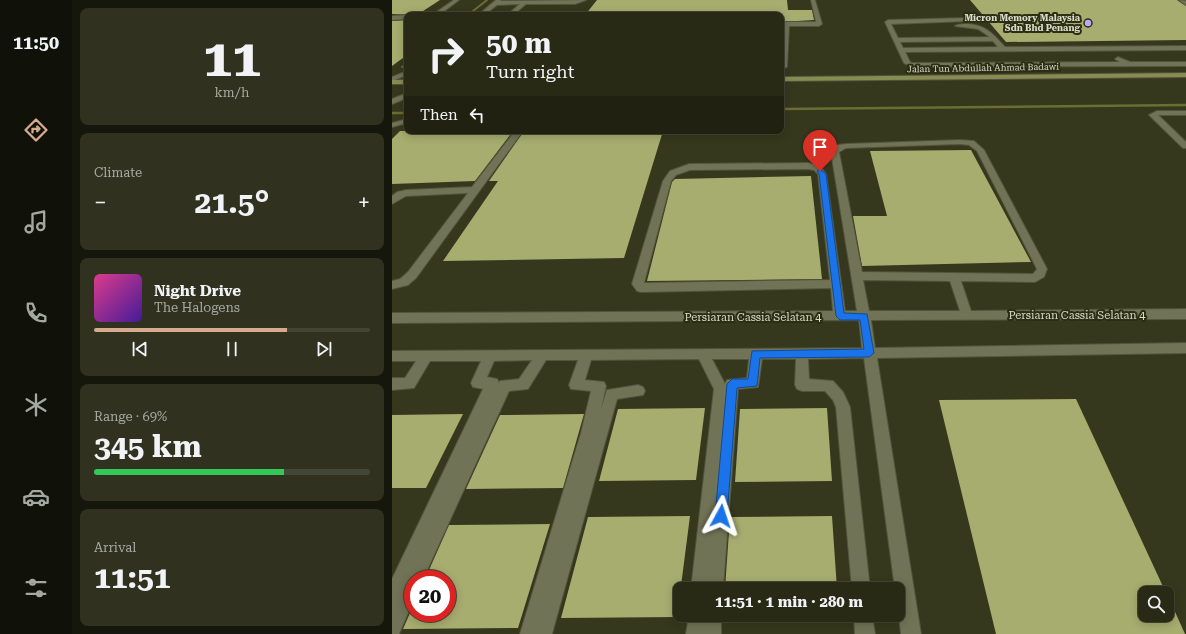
<!DOCTYPE html>
<html lang="en">
<head>
<meta charset="utf-8">
<style>
  body { margin:0; font-family:"Roboto Serif",serif; background:#30321f; color:#f1f3f6; height:100vh; display:flex; flex-direction:column; font-size:15px; white-space:nowrap }
  * { box-sizing:border-box; margin:0 }
  p { font-size:13px; color:#a5a7a1 }
  .icon { flex:none; width:22px; height:22px; fill:none; stroke:currentColor; stroke-width:2; stroke-linecap:round; stroke-linejoin:round }
  .map { position:relative; flex:1; overflow:hidden }
  .sheet { display:flex; flex-direction:column; gap:8px; padding:8px; background:#16170c; width:320px }
  .sheet>* { flex:none }
  .top-card { position:absolute; left:12px; top:12px; width:380px; height:122px; border-radius:8px; box-shadow:0 2px 10px #0003,0 0 0 1px #444635; background:#282a16; color:#f1f3f6; overflow:hidden }
  .fabs { position:absolute; left:746px; top:586px; display:grid; gap:8px }
  .fabs a { display:grid; place-items:center; width:36px; height:36px; border-radius:8px; background:#282a16; box-shadow:0 2px 10px #0003,0 0 0 1px #444635; font-size:20px }
  .speed { position:absolute; left:12px; top:570px; display:flex; gap:8px; font-size:20px; font-weight:700; text-align:center }
  .speed>* { display:grid; place-content:center; width:52px; height:52px; border-radius:50%; background:#282a16; box-shadow:0 2px 10px #0003,0 0 0 1px #444635; line-height:1 }
  .speed .limit { border:6px solid #d22; background:#fff; color:#111 }
  .pin { position:absolute; display:grid; place-items:center; width:34px; height:34px; color:#fff; margin:-41px -17px; border-radius:50% 50% 50% 0; rotate:-45deg; box-shadow:0 0 4px #0007 }
  .pin .icon { rotate:45deg }
  .me { position:absolute; width:44px; margin:-22px; rotate:5deg; stroke-linejoin:round; filter:drop-shadow(0 0 3px #0008) }
  .turn { display:flex; align-items:center; gap:14px; height:84px; padding:0 16px; font-size:18px }
  .turn .icon { width:52px; height:52px; stroke-width:2.5 }
  .turn b { display:block; font-size:28px; line-height:34px }
  .then { display:flex; align-items:center; height:38px; padding:0 16px; background:#0003; gap:8px; font-size:15px }
  .big { font-size:30px; font-weight:700; line-height:1.1 }
  .sheet .tile { flex:1; display:flex; flex-direction:column; justify-content:center; gap:6px; min-width:0; padding:0 14px; border-radius:8px; background:#30321f }
  .sheet .dial { align-items:center; gap:0 }
  .dial b { font-size:52px; line-height:1 }
  .song { display:flex; align-items:center; gap:12px }
  .cover { width:48px; height:48px; border-radius:6px; background:linear-gradient(135deg,hsl(330 70% 55%),hsl(260 70% 35%)) }
  .played { height:4px; border-radius:2px; background:linear-gradient(90deg,#d6ab8b 70%,#444635 70%) }
  .keys { display:flex; justify-content:space-around; direction:ltr }
  .heat { display:flex; justify-content:space-between; align-items:center; font-size:22px; direction:ltr }
  .charge { height:6px; border-radius:3px; background:linear-gradient(90deg,#34c759 69%,#444635 0) }
  .trip { position:absolute; left:281px; top:582px; width:232px; height:40px; border-radius:8px; background:#282a16; box-shadow:0 2px 10px #0003,0 0 0 1px #444635; font-weight:700; line-height:40px; text-align:center }
  main { display:flex; flex:1; min-height:0 }
  .tab-bar { display:flex; flex-direction:column; width:72px; justify-content:space-around; align-items:center; background:#101109; color:#a5a7a1 }
  .tab-bar .icon { width:28px; height:28px }
  .tab-bar .current { color:#d6ab8b }
  .tab-bar b { font-size:18px; color:#f1f3f6 }
  .map>svg:first-child { display:block }
  .lines { fill:none; stroke-linecap:round; stroke-linejoin:round }
  .stream-far1 { stroke:#6a6e33; stroke-width:2 }
  .stream { stroke:#6a6e33; stroke-width:2.5 }
  .building { fill:#a7ac6f }
  .minor-casing { stroke:#52543c; stroke-width:2 }
  .major-casing { stroke:#52543c; stroke-width:2 }
  .minor { fill:#707355; fill-rule:evenodd }
  .major { fill:#878c53; fill-rule:evenodd }
  .route { fill:#1a73e8; stroke:#114b97 }
  .poi-dot { fill:#b9abf7; stroke:#2c2e13; stroke-width:1.5 }
  .labels { text-anchor:middle; stroke-width:4; stroke-linejoin:round; paint-order:stroke }
  .far-poi-label { font-size:9px; font-weight:bold; fill:#d8daca; stroke:#2c2e13; text-anchor:end }
  .far-street-label { font-size:9px; fill:#d8daca; stroke:#2c2e13 }
  .street-label { font-size:11px; fill:#d8daca; stroke:#2c2e13 }
</style>
</head>
<body>
<main>
<nav class="tab-bar">
<b>11:50</b>
<svg class="icon current" aria-label="directions" viewBox="0 0 24 24"><path d="M12 3l9 9-9 9-9-9zM9 14v-3h6M13 9l2 2-2 2"/></svg>
<svg class="icon" aria-label="music" viewBox="0 0 24 24"><path d="M9 18V5l10-2v13"/><circle cx="6" cy="18" r="3"/><circle cx="16" cy="16" r="3"/></svg>
<svg class="icon" aria-label="phone" viewBox="0 0 24 24"><path d="M5 4h4l2 5-3 2q2 4 5 5l2-3 5 2v4C11 20 4 13 5 4z"/></svg>
<svg class="icon" aria-label="climate" viewBox="0 0 24 24"><path d="M12 3v18M4 7l16 10M4 17L20 7"/></svg>
<svg class="icon" aria-label="car" viewBox="0 0 24 24"><path d="M5 17H2v-5l4-1 3-4h7l3 4 3 1v5h-3M9 17h6M6 11h13"/><circle cx="7" cy="17" r="2"/><circle cx="17" cy="17" r="2"/></svg>
<svg class="icon" aria-label="filters" viewBox="0 0 24 24"><path d="M4 7h16M4 17h16"/><circle cx="9" cy="7" r="2"/><circle cx="15" cy="17" r="2"/></svg>
</nav>
<section class="sheet">
<div class="tile dial"><b>11</b><p>km/h</p></div>
<div class="tile"><p>Climate</p>
<div class="heat"><a>−</a><b class="big">21.5°</b><a>+</a></div>
</div>
<div class="tile">
<div class="song"><i class="cover"></i><div><b>Night Drive</b><p>The Halogens</p></div></div>
<div class="played"></div>
<div class="keys"><svg class="icon" aria-label="previous" viewBox="0 0 24 24"><path d="M18 5L8 12l10 7zM5 5v14"/></svg><svg class="icon" aria-label="pause" viewBox="0 0 24 24"><path d="M8 5v14M16 5v14"/></svg><svg class="icon" aria-label="next" viewBox="0 0 24 24"><path d="M6 5l10 7-10 7zM19 5v14"/></svg></div>
</div>
<div class="tile"><p>Range · 69%</p><b class="big">345 km</b><div class="charge"></div></div>
<div class="tile"><p>Arrival</p><b class="big">11:51</b></div>
</section>
<div class="map">
<svg width="794" height="634" viewBox="0 0 794 634">
  <rect width="100%" height="100%" fill="#36381d"/>
  <g class="lines">
    <path class="stream-far1" d="M 76,15 L 95,0
      M 10,67 L 15,63"/>
    <path class="stream" d="M 389,109 L 794,105
      M 0,113 L 15,113"/>
  </g>
  <path class="building" d="M 0,0 L 48,0 L 25,15 L 0,14 Z
    M 205,0 L 395,0 L 396,10 L 420,10 L 422,20 L 389,22 L 389,15 L 193,15 Z
    M 578,0 L 785,0 L 794,6 L 794,40 L 614,42 Z
    M 15,20 L 15,55 L 0,66 L 0,21 Z
    M 8,131 L 121,131 L 83,181 L 0,184 L 0,139 Z
    M 132,131 L 271,131 L 232,258 L 51,261 L 106,181 L 97,181 Z
    M 579,150 L 639,262 L 470,266 L 461,216 L 495,216 L 478,151 Z
    M 419,176 L 430,279 L 255,281 L 280,182 L 283,179 Z
    M 684,399 L 774,593 L 753,593 L 753,615 L 775,615 L 775,594 L 793,634 L 604,634 L 547,400 Z
    M 313,408 L 304,480 L 207,481 L 226,409 Z
    M 435,408 L 440,481 L 343,482 L 348,409 Z
    M 71,414 L 34,488 L 0,488 L 0,415 Z
    M 192,414 L 171,488 L 74,489 L 108,415 Z
    M 298,516 L 285,617 L 169,618 L 196,517 Z
    M 440,516 L 445,589 L 333,589 L 338,517 Z
    M 158,524 L 126,628 L 11,629 L 18,613 L 55,613 L 55,579 L 33,579 L 57,525 Z"/>
  <g class="lines">
    <defs>
      <path id="minor" d="M 62,0 L 67,0 L 47,15 L 40,15 Z
        M 104,0 L 109,0 L 108,1 L 194,0 L 183,4 L 134,4 L 121,15 L 115,15 L 128,4 L 105,5 L 92,15 L 86,15 Z
        M 419,0 L 423,0 L 430,24 L 427,26 L 397,26 L 395,67 L 389,69 L 391,24 L 394,22 L 424,22 Z
        M 787,0 L 794,1 L 794,5 Z
        M 15,15 L 15,19 L 0,20 L 0,16 Z
        M 575,18 L 577,21 L 499,24 L 506,38 L 598,37 L 586,29 L 563,26 C 567,24 571,24 576,24 C 594,25 602,35 613,47 L 794,46 L 794,50 L 513,52 L 518,62 L 520,63 L 728,62 L 723,59 L 726,57 L 738,62 L 794,62 L 794,66 L 519,67 L 512,63 L 493,22 L 496,20 ZM 601,41 L 606,47 L 511,48 L 508,42 Z
        M 15,71 L 15,75 L 0,81 L 0,77 Z
        M 15,93 L 15,98 L 0,104 L 0,99 Z
        M 765,111 L 794,111 L 794,115 L 766,115 L 794,142 L 794,148 L 791,148 L 757,115 Z
        M 15,119 L 15,123 L 0,127 L 0,123 Z
        M 123,131 L 131,131 L 24,278 L 16,285 L 0,289 L 0,281 L 8,279 L 16,272 L 76,193 L 14,196 L 0,204 L 0,196 L 5,192 L 14,190 L 80,187 Z
        M 568,140 L 582,141 L 592,150 L 655,269 L 652,277 L 643,282 L 569,281 L 579,311 L 794,309 L 794,319 L 479,320 L 483,348 L 794,343 L 794,353 L 485,358 L 529,634 L 509,634 L 506,608 L 506,589 L 503,589 L 472,358 L 416,359 L 417,379 L 441,381 L 451,392 L 458,407 L 478,589 L 460,589 L 444,407 L 441,400 L 433,391 L 410,391 L 405,389 L 403,385 L 404,359 L 370,359 L 366,387 L 346,389 L 331,589 L 299,589 L 322,389 L 307,359 L 199,360 L 193,380 L 212,382 L 214,386 L 209,409 L 215,390 L 246,385 L 251,387 L 253,391 L 251,395 L 225,399 L 160,634 L 128,634 L 189,433 L 199,391 L 179,389 L 177,385 L 186,360 L 154,360 L 136,389 L 117,391 L 31,579 L 21,579 L 21,601 L 7,634 L 0,634 L 0,579 L 91,389 L 81,387 L 79,383 L 89,361 L 38,361 L 22,388 L 0,390 L 0,378 L 13,378 L 24,361 L 0,361 L 0,351 L 470,348 L 467,320 L 0,323 L 0,313 L 441,311 L 439,288 L 249,292 L 245,291 L 240,284 L 271,181 L 278,171 L 297,164 L 416,163 L 428,166 L 434,174 L 453,311 L 465,311 L 439,152 L 445,145 L 454,144 ZM 568,144 L 577,145 L 585,151 L 645,269 L 641,274 L 470,272 L 447,152 L 454,148 ZM 416,169 L 422,170 L 426,174 L 438,280 L 252,283 L 279,181 L 284,175 L 298,170 ZM 471,280 L 558,281 L 568,311 L 477,311 ZM 320,359 L 357,359 L 355,378 L 335,380 L 333,384 ZM 140,360 L 127,379 L 108,381 L 100,398 L 107,383 L 105,379 L 95,377 L 102,361 Z
        M 297,615 L 329,615 L 329,634 L 294,634 Z
        M 462,615 L 480,615 L 483,634 L 463,634 Z"/>
      <path id="major" d="M 794,73 L 794,77 L 389,81 L 389,77 Z
        M 0,80 L 15,80 L 15,84 L 0,84 Z"/>
    </defs>
    <use href="#minor" class="minor-casing"/>
    <use href="#major" class="major-casing"/>
    <use href="#minor" class="minor"/>
    <use href="#major" class="major"/>
  </g>
  <path class="route" d="M 428,169 L 434,174 L 452,313 L 475,314 L 482,353 L 477,357 L 368,358 L 365,386 L 345,388 L 335,516 L 333,520 L 329,522 L 325,520 L 323,516 L 335,384 L 340,379 L 356,379 L 360,351 L 472,349 L 468,320 L 448,320 L 444,316 L 427,174 L 425,171 Z"/>
  <circle class="poi-dot" cx="696" cy="23" r="4"/>
  <g class="labels">
    <g class="far-poi-label">
      <text x="688" y="21">Micron Memory Malaysia<tspan x="688" dy="10">Sdn Bhd Penang</tspan></text>
    </g>
    <g class="far-street-label">
      <text transform="translate(591 68) rotate(-1)" y="3">Jalan Tun Abdullah Ahmad Badawi</text>
    </g>
    <g class="street-label">
      <text x="685" y="319">Persiaran Cassia Selatan 4</text>
      <text x="361" y="321">Persiaran Cassia Selatan 4</text>
    </g>
  </g>
</svg>
<div class="fabs">
<a><svg class="icon" aria-label="search" viewBox="0 0 24 24"><circle cx="10" cy="10" r="6"/><path d="M15 15l6 6"/></svg></a>
</div>
<div class="speed"><div class="limit">20</div></div>
<div class="pin" style="left:428px;top:171px;background:#d93025"><svg class="icon" aria-label="arrive" viewBox="0 0 24 24"><path d="M6 21V4h12l-3 4 3 4H6"/></svg></div>
<svg class="me" style="left:329px;top:516px" viewBox="-20 -20 40 40"><path d="M0-17L14 15 0 8-14 15z" fill="#1a73e8" stroke="#fff" stroke-width="4"/></svg>
<div class="trip">11:51 · 1 min · 280 m</div>
<div class="top-card">
<div class="turn"><svg class="icon" aria-label="right" viewBox="0 0 24 24"><path d="M7 20v-9h11M14 6l5 5-5 5"/></svg><div><b>50 m</b>Turn right</div></div>
<div class="then">Then<svg class="icon" aria-label="left" viewBox="0 0 24 24"><path d="M17 20v-9H6M10 6l-5 5 5 5"/></svg></div>
</div>
</div>
</main>
</body>
</html>
